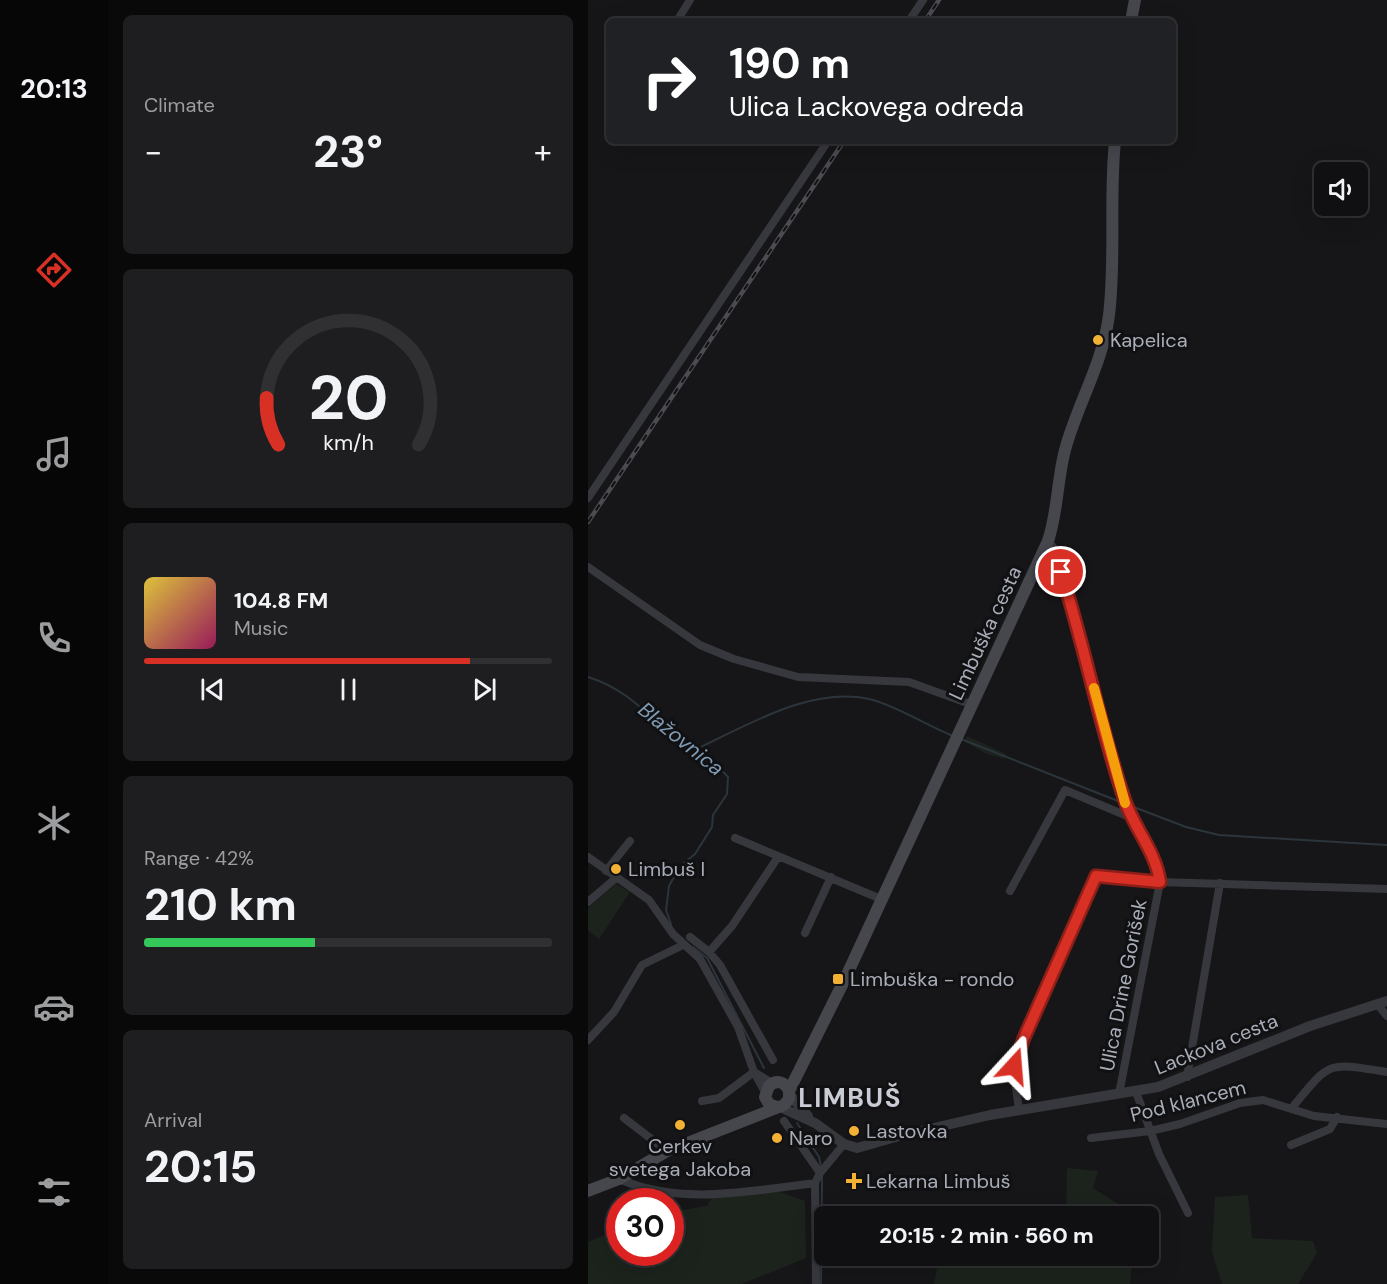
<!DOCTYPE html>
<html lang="en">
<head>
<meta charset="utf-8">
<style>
  body { margin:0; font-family:"DM Sans",sans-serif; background:#1e1e20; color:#f1f3f6; height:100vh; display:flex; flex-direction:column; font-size:22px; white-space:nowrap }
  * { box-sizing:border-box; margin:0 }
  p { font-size:20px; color:#9c9d9f }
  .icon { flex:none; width:33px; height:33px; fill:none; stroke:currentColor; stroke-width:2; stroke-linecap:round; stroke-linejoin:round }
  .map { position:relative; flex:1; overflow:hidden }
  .drawer { display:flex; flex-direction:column; gap:15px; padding:15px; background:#09090a; width:480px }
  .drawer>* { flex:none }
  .hud { position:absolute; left:18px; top:18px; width:570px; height:126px; border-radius:9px; box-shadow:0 6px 24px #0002,0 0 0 2px #303032; background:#202124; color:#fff; overflow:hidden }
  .buttons { position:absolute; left:726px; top:162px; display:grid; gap:12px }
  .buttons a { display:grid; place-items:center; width:54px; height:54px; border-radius:9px; background:#101012; box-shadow:0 6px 24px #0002,0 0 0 2px #303032; font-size:30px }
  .speed { position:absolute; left:18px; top:1188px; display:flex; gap:12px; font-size:30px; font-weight:700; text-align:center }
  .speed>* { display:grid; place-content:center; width:78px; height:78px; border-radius:50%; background:#101012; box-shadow:0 6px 24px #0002,0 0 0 2px #303032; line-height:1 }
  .speed .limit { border:9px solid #d22; background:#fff; color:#111 }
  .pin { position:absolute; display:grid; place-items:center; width:51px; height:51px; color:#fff; margin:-26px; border:3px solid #fff; border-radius:50%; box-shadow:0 2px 6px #0007 }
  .me { position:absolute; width:66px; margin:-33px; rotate:19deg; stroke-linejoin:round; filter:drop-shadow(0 0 4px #0008) }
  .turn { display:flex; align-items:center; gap:21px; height:126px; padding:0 24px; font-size:27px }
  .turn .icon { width:78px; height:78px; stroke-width:2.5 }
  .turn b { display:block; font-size:42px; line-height:51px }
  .big { font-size:45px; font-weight:700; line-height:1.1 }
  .drawer .tile { flex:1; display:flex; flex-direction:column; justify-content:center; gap:9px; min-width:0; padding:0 21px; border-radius:9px; background:#1e1e20 }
  .drawer .dial { align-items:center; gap:0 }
  .dial svg { height:156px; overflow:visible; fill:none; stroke:#303032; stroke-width:7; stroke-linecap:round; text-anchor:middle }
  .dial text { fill:#f1f3f6; stroke:none }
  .song { display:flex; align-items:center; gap:18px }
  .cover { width:72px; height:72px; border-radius:9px; background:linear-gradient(135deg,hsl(50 70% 55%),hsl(330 70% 35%)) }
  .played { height:6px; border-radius:3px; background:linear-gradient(90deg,#d93025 80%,#303032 80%) }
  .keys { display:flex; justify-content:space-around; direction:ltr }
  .heat { display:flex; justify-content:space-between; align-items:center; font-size:33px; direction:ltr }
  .charge { height:9px; border-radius:4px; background:linear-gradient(90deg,#34c759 42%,#303032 0) }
  .trip { position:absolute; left:226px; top:1206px; width:345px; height:60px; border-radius:9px; background:#101012; box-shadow:0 6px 24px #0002,0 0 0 2px #303032; font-weight:700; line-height:60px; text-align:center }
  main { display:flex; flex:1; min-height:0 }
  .tabs { display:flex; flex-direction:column; width:108px; justify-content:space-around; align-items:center; background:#060607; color:#9c9d9f }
  .tabs .icon { width:42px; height:42px }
  .tabs .current { color:#d93025 }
  .tabs b { font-size:27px; color:#f1f3f6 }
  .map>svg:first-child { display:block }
  .green { fill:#1c231d }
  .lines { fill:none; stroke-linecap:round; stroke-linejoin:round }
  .stream { stroke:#2c353c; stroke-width:2 }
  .minor { stroke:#37383d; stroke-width:8 }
  .tertiary { stroke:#37383d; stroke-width:10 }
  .secondary { stroke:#45474d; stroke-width:12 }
  .rail-casing { stroke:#4a4c52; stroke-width:4.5 }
  .rail { stroke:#111113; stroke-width:2; stroke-dasharray:7; stroke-linecap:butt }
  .route-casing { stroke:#8d1f18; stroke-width:15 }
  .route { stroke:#d93025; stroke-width:10 }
  .slow { stroke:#f59e0b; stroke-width:10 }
  .poi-dot { fill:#f2b134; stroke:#111113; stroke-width:2 }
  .labels { text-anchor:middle; stroke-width:6; stroke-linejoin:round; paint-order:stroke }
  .poi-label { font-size:20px; fill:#a8adb8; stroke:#111113; text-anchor:start }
  .street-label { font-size:20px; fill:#a8adb8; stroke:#111113 }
  .water-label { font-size:21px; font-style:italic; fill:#7f9bb3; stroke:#111113 }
  .district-label { font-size:26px; font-weight:bold; letter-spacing:1.5px; fill:#c9ccd4; stroke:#111113 }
</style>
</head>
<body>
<main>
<nav class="tabs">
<b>20:13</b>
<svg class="icon current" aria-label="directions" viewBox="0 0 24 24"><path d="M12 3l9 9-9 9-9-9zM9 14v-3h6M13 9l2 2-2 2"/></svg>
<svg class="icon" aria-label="music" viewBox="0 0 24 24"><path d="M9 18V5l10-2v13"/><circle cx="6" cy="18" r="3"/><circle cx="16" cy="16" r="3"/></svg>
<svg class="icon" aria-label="phone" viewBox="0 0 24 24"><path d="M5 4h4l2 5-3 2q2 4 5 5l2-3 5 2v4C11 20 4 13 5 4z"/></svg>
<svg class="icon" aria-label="climate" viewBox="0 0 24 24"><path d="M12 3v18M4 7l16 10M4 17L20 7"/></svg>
<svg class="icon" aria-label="car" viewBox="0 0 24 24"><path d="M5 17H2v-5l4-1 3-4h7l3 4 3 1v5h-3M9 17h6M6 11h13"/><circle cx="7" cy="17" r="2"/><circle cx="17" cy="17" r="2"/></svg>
<svg class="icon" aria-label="filters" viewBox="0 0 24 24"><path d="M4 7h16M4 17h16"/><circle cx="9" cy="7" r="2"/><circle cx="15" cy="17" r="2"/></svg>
</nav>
<section class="drawer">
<div class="tile"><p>Climate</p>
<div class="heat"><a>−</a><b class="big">23°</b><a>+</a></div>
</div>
<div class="tile dial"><svg viewBox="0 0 100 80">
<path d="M14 69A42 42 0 1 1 86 69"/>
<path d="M14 69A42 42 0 0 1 8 45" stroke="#d93025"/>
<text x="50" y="56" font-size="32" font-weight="700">20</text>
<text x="50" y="72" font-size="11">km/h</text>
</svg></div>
<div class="tile">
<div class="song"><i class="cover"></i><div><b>104.8 FM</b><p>Music</p></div></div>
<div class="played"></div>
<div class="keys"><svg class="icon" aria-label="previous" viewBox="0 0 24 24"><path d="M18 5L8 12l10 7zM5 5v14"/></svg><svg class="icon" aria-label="pause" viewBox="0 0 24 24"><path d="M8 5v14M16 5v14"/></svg><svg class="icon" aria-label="next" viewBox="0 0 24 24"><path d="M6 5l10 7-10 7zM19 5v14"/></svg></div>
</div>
<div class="tile"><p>Range · 42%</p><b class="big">210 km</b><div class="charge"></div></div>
<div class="tile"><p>Arrival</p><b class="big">20:15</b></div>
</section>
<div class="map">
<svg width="799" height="1284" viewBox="0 0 799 1284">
  <rect width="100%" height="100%" fill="#161618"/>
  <path class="green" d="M 379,736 L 416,753 L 418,755 L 417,759 L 399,754 L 377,742 Z
    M 28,884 L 42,892 L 11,939 L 0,930 L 0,908 Z
    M 479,1168 L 510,1171 L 505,1188 L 549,1216 L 478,1216 Z
    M 183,1189 L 217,1201 L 218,1258 L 154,1284 L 0,1284 L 0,1242 L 31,1229 L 32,1252 L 82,1252 L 83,1212 L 119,1206 L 125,1196 Z
    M 660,1195 L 664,1238 L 725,1241 L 729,1253 L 710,1284 L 634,1284 L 624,1252 L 627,1197 Z
    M 382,1208 L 418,1216 L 371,1216 Z
    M 351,1256 L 545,1256 L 542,1284 L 346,1284 Z"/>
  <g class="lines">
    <path class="stream" d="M 0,677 C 47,692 64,723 102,750 C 116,760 129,764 140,777 L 139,794 L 125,815 L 124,827 L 107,854 L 92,866 L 81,886 L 78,910 L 83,924
      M 373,739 L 535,803
      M 104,751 C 157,727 221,686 281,699 C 305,704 340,726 365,736
      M 543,806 L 598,827 L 631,835 L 799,845
      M 105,947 L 119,958 L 176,1068
      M 209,1123 L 231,1157 L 233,1167
      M 233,1284 L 234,1176"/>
    <path class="minor" d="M 89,21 L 102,0
      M 321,21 L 335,0
      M 0,498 L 240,141
      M 460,541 L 465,547 L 492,630 L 536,799 L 570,869 L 572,882 L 531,1094
      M 0,567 L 112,645 L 146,659 L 210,677 L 321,682 L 385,705
      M 147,838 L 293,899
      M 0,857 L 61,900 L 85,934 L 112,959 L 150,1027 L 166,1072 L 184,1083
      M 18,871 L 42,841
      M 422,891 L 477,790 L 544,818
      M 0,902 L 28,878
      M 217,933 L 243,877
      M 102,937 L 121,952 L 132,965 L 185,1060
      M 121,952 L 144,926 L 190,857
      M 789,1004 L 799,1016
      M 0,1040 L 26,1012 L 54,965 L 95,945
      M 599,1077 L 632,883
      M 548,1092 L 571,1154 L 600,1213
      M 114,1101 L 131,1098 L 166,1072 L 177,1092
      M 431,1109 L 426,1074 L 428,1058 L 509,876 L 572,882 L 799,889
      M 703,1109 C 743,1061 737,1062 799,1072
      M 36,1118 L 79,1151
      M 196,1121 L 232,1173
      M 503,1138 L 562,1131 L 592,1124 L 652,1103 L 675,1100 L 726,1116 L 799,1124
      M 703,1145 L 742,1129 L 749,1117
      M 31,1179 C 93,1206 162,1191 227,1183
      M 228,1284 L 227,1183 L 232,1173 L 256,1144"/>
    <path class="tertiary" d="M 202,1095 L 220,1116
      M 192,1107 L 227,1123 L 256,1144 L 269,1148 L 311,1136 L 402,1115 L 570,1087 L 722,1026 L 799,1001"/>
    <path class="secondary" d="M 543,21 L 547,0
      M 201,1091 L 256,981 L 460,541 C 470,511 469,480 477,450 C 489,405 515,363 521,315 C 528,257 521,199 527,141
      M 0,1191 L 31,1179 L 79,1151 L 196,1105 L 201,1099 L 201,1091 C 197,1082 189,1079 181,1086 L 177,1097 L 181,1104 L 189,1107"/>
    <defs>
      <path id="rail" d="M 337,21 L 351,0
        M 0,522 L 256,141"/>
    </defs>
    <use href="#rail" class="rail-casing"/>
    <use href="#rail" class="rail"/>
  </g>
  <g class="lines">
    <defs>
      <path id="route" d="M 426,1066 L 436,1038 L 508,876 L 572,882 C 568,851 545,827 536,798 C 511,724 497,647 473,572"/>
    </defs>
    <use href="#route" class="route-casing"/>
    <use href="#route" class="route"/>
    <path class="slow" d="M 506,688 L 537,803"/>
  </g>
  <g class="poi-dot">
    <circle cx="510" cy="340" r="6"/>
    <circle cx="28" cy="869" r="6"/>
    <rect x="244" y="973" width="12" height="12" rx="3"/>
    <circle cx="92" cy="1125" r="6"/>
    <circle cx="266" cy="1131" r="6"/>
    <circle cx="189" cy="1138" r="6"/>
    <path d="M263 1172h6v6h6v6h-6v6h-6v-6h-6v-6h6z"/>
  </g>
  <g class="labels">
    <g class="poi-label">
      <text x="522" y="347">Kapelica</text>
      <text x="40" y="876">Limbuš I</text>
      <text x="262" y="986">Limbuška - rondo</text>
      <text x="278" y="1138">Lastovka</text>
      <text x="201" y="1145">Naro</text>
      <text x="92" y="1153" text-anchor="middle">Cerkev<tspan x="92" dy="23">svetega Jakoba</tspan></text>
      <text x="278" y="1188">Lekarna Limbuš</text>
    </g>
    <g class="street-label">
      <text transform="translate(397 633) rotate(-65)" y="7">Limbuška cesta</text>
      <text transform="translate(535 985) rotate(-79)" y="7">Ulica Drine Gorišek</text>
      <text transform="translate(628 1044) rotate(-22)" y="7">Lackova cesta</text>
      <text transform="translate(600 1101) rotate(-14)" y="7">Pod klancem</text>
    </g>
    <g class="water-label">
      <text transform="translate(93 739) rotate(39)" y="7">Blažovnica</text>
    </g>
    <g class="district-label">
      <text x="262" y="1107">LIMBUŠ</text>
    </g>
  </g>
</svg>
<div class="buttons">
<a><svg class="icon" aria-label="sound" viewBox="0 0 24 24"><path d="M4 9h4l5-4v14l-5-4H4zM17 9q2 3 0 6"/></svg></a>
</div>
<div class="speed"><div class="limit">30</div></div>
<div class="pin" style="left:473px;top:572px;background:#d93025"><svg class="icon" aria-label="arrive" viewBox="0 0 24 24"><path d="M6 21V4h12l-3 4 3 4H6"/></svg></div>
<svg class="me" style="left:426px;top:1066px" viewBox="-20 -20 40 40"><path d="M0-17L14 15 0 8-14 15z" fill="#d93025" stroke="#fff" stroke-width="4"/></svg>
<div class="trip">20:15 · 2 min · 560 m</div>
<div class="hud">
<div class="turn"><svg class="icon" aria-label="right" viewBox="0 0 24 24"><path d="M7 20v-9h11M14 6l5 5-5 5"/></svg><div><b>190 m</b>Ulica Lackovega odreda</div></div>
</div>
</div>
</main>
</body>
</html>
